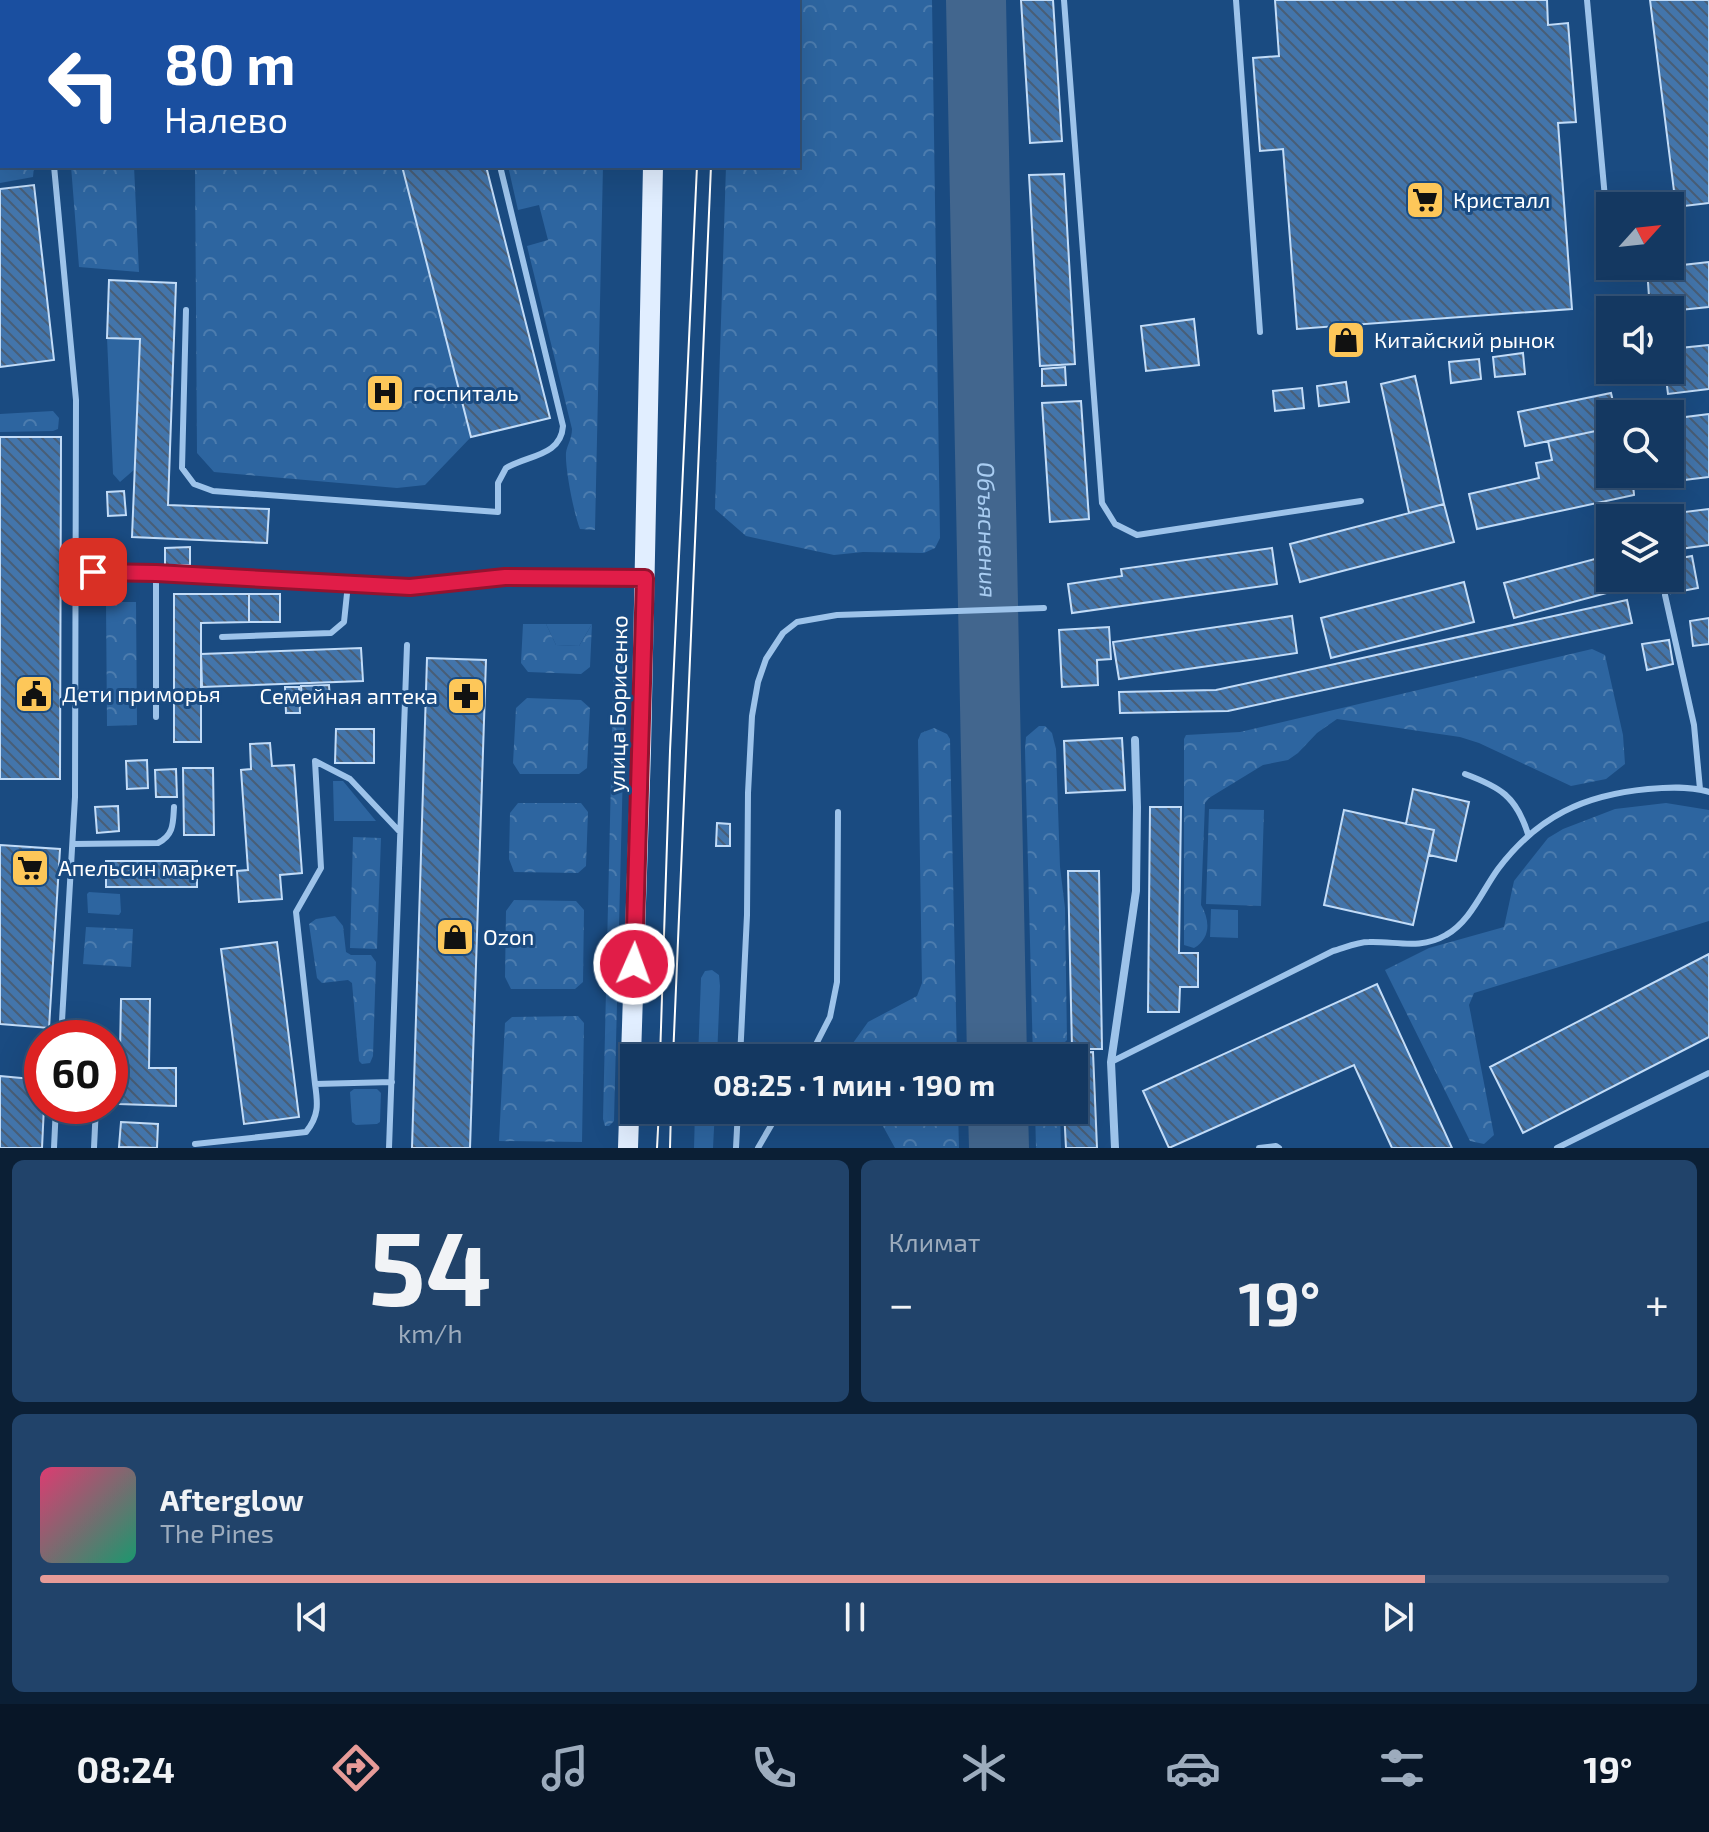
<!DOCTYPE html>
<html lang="ru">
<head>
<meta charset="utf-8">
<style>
  body { margin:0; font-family:"Exo 2",sans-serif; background:#21436a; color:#f1f3f6; height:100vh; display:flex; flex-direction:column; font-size:30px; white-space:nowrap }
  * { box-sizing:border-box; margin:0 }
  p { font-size:26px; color:#9dacbd }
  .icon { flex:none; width:44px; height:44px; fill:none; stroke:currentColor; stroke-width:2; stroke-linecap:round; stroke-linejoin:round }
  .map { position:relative; height:1148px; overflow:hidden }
  .sheet { display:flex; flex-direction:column; gap:12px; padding:12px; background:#0b1f35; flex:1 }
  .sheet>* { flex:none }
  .hud { position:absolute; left:0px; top:0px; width:800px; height:168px; box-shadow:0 8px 32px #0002,0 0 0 2px #335276; background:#1a4fa0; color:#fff; overflow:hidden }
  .needle { width:52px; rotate:63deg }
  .fabs { position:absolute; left:1596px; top:192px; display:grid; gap:16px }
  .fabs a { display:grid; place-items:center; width:88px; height:88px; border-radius:0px; background:#143861; box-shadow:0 8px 32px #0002,0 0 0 2px #335276; font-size:40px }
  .speed { position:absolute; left:24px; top:1020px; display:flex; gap:16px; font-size:40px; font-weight:700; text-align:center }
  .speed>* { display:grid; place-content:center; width:104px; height:104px; border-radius:50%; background:#143861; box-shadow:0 8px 32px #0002,0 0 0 2px #335276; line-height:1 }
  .speed .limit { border:12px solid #d22; background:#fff; color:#111 }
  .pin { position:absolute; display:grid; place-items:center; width:68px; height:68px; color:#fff; margin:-34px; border-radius:16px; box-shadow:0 4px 12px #0006 }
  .me { position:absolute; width:88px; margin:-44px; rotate:2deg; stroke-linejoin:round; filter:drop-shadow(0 0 6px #0008) }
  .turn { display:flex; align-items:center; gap:28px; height:168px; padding:0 32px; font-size:36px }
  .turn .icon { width:104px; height:104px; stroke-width:2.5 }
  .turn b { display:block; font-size:56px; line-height:68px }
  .big { font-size:60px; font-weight:700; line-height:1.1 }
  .sheet .tile { flex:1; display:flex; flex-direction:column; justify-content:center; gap:12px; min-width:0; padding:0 28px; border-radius:12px; background:#21436a }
  .sheet .dial { align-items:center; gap:0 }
  .dial b { font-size:104px; line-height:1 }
  .song { display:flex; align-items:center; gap:24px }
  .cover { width:96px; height:96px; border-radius:12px; background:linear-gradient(135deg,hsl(340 70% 55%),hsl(160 70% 35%)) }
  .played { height:8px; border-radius:4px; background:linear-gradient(90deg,#e69b98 85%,#335276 85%) }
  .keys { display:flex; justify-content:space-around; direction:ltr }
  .heat { display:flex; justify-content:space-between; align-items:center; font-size:44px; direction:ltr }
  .sheet .tiles { flex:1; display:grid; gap:12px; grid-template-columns:1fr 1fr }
  .tile:last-child { grid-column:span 2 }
  .trip { position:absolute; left:620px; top:1044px; width:468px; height:80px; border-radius:0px; background:#143861; box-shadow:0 8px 32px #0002,0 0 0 2px #335276; font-weight:700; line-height:80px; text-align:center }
  .dock { display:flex; height:128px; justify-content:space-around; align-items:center; background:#081627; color:#9dacbd }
  .dock .icon { width:56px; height:56px }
  .dock .on { color:#e69b98 }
  .dock b { font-size:36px; color:#f1f3f6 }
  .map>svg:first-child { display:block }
  .grass { fill:#2d65a0 }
  .forest { fill:url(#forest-crowns) }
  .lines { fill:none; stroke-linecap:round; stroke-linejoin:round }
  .river { stroke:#42668e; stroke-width:60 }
  .building { fill:url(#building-back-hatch); stroke:#c2dcf8; stroke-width:2 }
  .service { stroke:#9dc3ea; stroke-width:6 }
  .minor { stroke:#9dc3ea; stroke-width:8 }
  .primary { stroke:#e1eeff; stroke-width:20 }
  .tram { stroke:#fff; stroke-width:2 }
  .route-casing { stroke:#92132f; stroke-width:20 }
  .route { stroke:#e11d48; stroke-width:14 }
  .labels { text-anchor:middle; stroke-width:6; stroke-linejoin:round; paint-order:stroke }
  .poi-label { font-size:22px; fill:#fff; stroke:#1a4b81; text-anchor:start }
  .street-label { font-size:22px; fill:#fff; stroke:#1a4b81 }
  .water-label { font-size:24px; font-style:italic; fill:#a9cdf2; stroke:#1a4b81 }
</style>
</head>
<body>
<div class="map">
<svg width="1709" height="1148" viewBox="0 0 1709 1148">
  <defs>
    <pattern id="forest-crowns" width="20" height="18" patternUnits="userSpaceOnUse" patternTransform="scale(2)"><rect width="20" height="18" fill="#2d65a0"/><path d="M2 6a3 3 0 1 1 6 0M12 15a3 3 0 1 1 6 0" fill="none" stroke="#4c7cae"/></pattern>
    <pattern id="building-back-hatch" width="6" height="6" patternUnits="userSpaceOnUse" patternTransform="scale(2)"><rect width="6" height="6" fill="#4375ab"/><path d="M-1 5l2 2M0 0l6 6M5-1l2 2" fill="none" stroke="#485e77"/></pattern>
  </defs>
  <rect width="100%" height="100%" fill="#1a4b81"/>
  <path class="grass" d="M 107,338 L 140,339 L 135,469 L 120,482 L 113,474 Z
    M 546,624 L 592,624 L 579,646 L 556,645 Z
    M 333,781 L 343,781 L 376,821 L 334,821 Z
    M 89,892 L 120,894 L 121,912 L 119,915 L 88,913 L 87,894 Z
    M 1211,909 L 1238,910 L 1238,938 L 1210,937 Z
    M 712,970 L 719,975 L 720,986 L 717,1058 L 698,1058 L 701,978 L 705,971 Z
    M 354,1089 L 377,1089 L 381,1093 L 380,1122 L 377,1124 L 356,1125 L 352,1122 L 350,1092 Z
    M 695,1110 L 715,1110 L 713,1148 L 694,1148 Z"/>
  <path class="forest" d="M 731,0 L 932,0 L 940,538 L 935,548 L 924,553 L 863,552 L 834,555 L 746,536 L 715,509 L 726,166 L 798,166 L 798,2 L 731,2 Z
    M 0,161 L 2,166 L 34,166 L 33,177 L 0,183 Z
    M 71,166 L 134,166 L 139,272 L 79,267 Z
    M 195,166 L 402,166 L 471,437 L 425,485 L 397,488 L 214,472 L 197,453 Z
    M 508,166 L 603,166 L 595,530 L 580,529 C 574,514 565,469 566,453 C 567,445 572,439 572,429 L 527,246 L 548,240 L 539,205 L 518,210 Z
    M 53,411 L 59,418 L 58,429 L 53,431 L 0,432 L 0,414 Z
    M 106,602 L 136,602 L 137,725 L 107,726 Z
    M 523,624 L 546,624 L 556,645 L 579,646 L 592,624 L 590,667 L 581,674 L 528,672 L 521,663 Z
    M 622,646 L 626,651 L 614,1121 L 609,1126 L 605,1126 L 603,1119 L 614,650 Z
    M 1592,649 L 1605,655 L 1623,735 L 1625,764 L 1606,779 L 1571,786 L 1479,743 L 1460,737 L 1337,719 L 1317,733 L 1298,753 L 1288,760 L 1263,765 L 1209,798 L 1205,803 L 1201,905 C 1210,920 1211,938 1194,948 L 1184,945 L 1184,739 L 1186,735 L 1240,732 Z
    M 527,698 L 581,700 L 590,708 L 587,768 L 579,774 L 520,774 L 513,763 L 516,708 Z
    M 1039,726 L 1045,726 L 1052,733 L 1056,749 L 1060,867 L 1065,908 L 1067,1040 L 1059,1048 L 1058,1058 L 1033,1058 L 1025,749 L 1026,737 Z
    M 934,728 L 947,734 L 950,739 L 957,1058 L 853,1058 L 853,1043 L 868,1022 L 917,996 L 922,983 L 918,740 L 921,733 Z
    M 518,803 L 581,803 L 588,812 L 586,866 L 578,873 L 514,872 L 509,859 L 510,813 Z
    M 1666,803 L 1709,810 L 1709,921 L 1474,993 L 1469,1005 L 1494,1135 L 1484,1144 L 1470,1141 L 1385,970 L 1429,948 L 1504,927 L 1514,881 L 1548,838 L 1563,829 L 1615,809 Z
    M 1209,809 L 1264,810 L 1261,906 L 1206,904 Z
    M 353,837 L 381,838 L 377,949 L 350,948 Z
    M 514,900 L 576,901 L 584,910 L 583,982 L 575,989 L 511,989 L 505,977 L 506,911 Z
    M 335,916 L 343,926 L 346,952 L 351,955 L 371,955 L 376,962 L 373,1056 L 370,1063 L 362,1064 L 359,1061 L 352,983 L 348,980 L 322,983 L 317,978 L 309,924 L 316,919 Z
    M 86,927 L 133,929 L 131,967 L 83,964 Z
    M 578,1016 L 584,1023 L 582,1142 L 499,1141 L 505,1023 L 512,1017 Z
    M 874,1110 L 958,1110 L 959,1148 L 895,1148 Z
    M 1035,1110 L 1060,1110 L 1061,1148 L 1036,1148 Z"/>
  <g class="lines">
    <g class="river">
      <path id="s1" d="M 976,0 L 997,1058"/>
      <path d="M 998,1110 L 999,1148"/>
    </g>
  </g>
  <path class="building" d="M 0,0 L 17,2 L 2,2 L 0,114 Z
    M 353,0 L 417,0 L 409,2 Z
    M 1021,0 L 1053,0 L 1062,141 L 1030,143 Z
    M 1275,0 L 1547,0 L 1548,25 L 1568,23 L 1576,122 L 1558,123 L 1572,309 L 1297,329 L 1283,149 L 1260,151 L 1253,58 L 1279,56 Z
    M 1650,0 L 1709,0 L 1709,203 L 1676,207 Z
    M 402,166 L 486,166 L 550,418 L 471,437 Z
    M 1064,174 L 1075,364 L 1040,366 L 1029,175 Z
    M 34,185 L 54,360 L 0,367 L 0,189 Z
    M 1709,262 L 1709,307 L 1670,311 L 1650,310 L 1647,269 Z
    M 109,280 L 176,283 L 168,505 L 269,509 L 267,543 L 132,537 L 140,339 L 107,338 Z
    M 1194,319 L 1199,365 L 1146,371 L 1141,326 Z
    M 1709,345 L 1709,389 L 1668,394 L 1665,370 L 1670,370 L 1670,349 Z
    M 1523,353 L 1525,374 L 1495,377 L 1493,357 Z
    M 1479,359 L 1481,379 L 1451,383 L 1449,362 Z
    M 1065,367 L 1066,385 L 1042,386 L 1042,369 Z
    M 1415,376 L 1444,504 L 1409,513 L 1381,384 Z
    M 1346,382 L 1349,402 L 1319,406 L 1317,386 Z
    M 1302,388 L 1304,408 L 1275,411 L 1273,391 Z
    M 1611,393 L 1616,414 L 1610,414 L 1610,428 L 1525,446 L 1518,412 Z
    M 1081,401 L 1089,519 L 1050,522 L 1042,403 Z
    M 1709,414 L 1709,477 L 1660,483 L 1658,474 L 1670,474 L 1670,419 Z
    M 1610,428 L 1610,474 L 1632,474 L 1634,495 L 1477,529 L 1469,494 L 1539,478 L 1536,463 L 1552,460 L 1548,441 Z
    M 0,437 L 61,437 L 60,779 L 0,779 Z
    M 124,491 L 126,515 L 108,516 L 107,492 Z
    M 1444,504 L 1454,542 L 1300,582 L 1290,544 Z
    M 1709,509 L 1709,545 L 1672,550 L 1668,514 Z
    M 190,547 L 190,565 L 165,566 L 165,548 Z
    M 1272,548 L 1277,584 L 1072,613 L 1068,584 L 1122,576 L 1121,569 Z
    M 1610,555 L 1610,578 L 1650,578 L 1651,581 L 1514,618 L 1504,583 Z
    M 1692,556 L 1698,588 L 1671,593 L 1668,578 L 1670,560 Z
    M 1464,582 L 1474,622 L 1331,658 L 1321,618 Z
    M 174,594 L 249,594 L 249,622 L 201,623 L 201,742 L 174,742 Z
    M 249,594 L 280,594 L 280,622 L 249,622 Z
    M 1627,600 L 1632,623 L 1228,711 L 1120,713 L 1119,692 L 1216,690 Z
    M 1292,616 L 1297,653 L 1119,679 L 1113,642 Z
    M 1709,618 L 1709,644 L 1693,646 L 1690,621 Z
    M 1109,627 L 1111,659 L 1097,660 L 1098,685 L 1062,687 L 1059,630 Z
    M 1669,640 L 1673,664 L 1647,670 L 1642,644 Z
    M 361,648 L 363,681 L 202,687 L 201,654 Z
    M 427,658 L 486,660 L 470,1148 L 412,1148 Z
    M 329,685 L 330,700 L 302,701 L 301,686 Z
    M 285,687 L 299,687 L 300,713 L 286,713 Z
    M 336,729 L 374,729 L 374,763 L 335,763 Z
    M 1122,738 L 1125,790 L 1066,793 L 1064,741 Z
    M 270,743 L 272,766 L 294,765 L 302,873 L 280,875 L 282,899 L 239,902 L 237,871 L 248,870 L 241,770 L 251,769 L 250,744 Z
    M 147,760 L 148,788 L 127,789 L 126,761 Z
    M 183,768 L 213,768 L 214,835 L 184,835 Z
    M 176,769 L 177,797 L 156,797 L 155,770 Z
    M 1413,789 L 1469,802 L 1456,861 L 1429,855 L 1434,830 L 1406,824 Z
    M 118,806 L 119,831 L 97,833 L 95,807 Z
    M 1150,807 L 1181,807 L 1179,953 L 1198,953 L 1198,987 L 1180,987 L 1179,1012 L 1148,1012 Z
    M 1344,810 L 1434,830 L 1413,925 L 1324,905 Z
    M 717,823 L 730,824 L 730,846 L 716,846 Z
    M 0,845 L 60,849 L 49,1028 L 0,1024 Z
    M 106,861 L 197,861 L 197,887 L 106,887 Z
    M 1068,871 L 1099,871 L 1102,1049 L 1072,1049 Z
    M 277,942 L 299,1117 L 244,1124 L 221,949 Z
    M 1709,954 L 1709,1037 L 1523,1133 L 1490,1067 Z
    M 1377,984 L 1452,1148 L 1392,1148 L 1354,1065 L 1169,1148 L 1143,1091 Z
    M 121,999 L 150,999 L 149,1068 L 176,1068 L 176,1106 L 119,1104 Z
    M 1093,1052 L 1097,1148 L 1066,1148 L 1064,1110 L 1074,1110 L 1074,1058 L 1062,1058 L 1062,1053 Z
    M 0,1076 L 42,1080 L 42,1106 L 44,1106 L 42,1148 L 0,1148 Z
    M 110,1082 L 118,1082 L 117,1097 L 110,1097 Z
    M 121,1122 L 158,1124 L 157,1148 L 119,1147 Z"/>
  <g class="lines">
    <path class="service" d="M 34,0 L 34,2
      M 186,0 L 187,2
      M 322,0 L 322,2
      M 1064,0 L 1102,503 L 1115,524 L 1137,535 L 1361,501
      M 1236,0 L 1260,332
      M 1587,0 L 1610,253
      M 450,2 L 457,0
      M 54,166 L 76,400 L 75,797 L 61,1038
      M 186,310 L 182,468 L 194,484 L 213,491 L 498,512 L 498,483 L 506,468 C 528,455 561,456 563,426 L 500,166
      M 75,572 L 156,573 L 410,587 L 505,577 L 641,578
      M 156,573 L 156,717
      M 1665,595 L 1694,725 L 1700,789
      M 222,637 L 331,633 L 344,622 L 348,584
      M 1465,774 C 1500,787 1516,796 1528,834
      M 73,844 L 158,843 C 174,835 173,823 174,807
      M 740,1058 L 747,915 L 748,793 L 752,716 L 758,682 L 766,659 L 783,633 L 797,622 L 837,615 L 1044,608
      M 809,1058 L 830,1017 L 837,982 L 838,812
      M 1111,1062 L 1333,951 C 1344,948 1357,942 1369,942 C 1396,941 1420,950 1446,935 C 1470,922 1482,891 1498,869 C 1538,816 1584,795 1648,789 C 1669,787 1690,786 1709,792
      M 315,1084 L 296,912 L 321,868 L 315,761 L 350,779 L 400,832
      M 195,1144 L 306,1132 C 319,1116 318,1104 315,1084 L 392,1082
      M 54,1148 L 56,1106
      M 94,1148 L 96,1106
      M 389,1148 L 407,645
      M 736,1148 L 738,1110
      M 758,1148 L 780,1110
      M 1259,1148 L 1276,1146 L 1279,1148
      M 1557,1148 L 1709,1073"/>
    <path class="minor" d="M 1115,1148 L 1111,1062 L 1136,891 L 1137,807 L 1135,740"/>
    <path class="primary" d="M 657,2 L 657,0
      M 628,1148 L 641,750 L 653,166"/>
    <path class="tram" d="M 702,2 L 702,0
      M 716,2 L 716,0
      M 660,1058 L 670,751 L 697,166
      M 673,1058 L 711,166
      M 657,1148 L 659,1110
      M 670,1148 L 671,1110"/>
  </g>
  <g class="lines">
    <defs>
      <path id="route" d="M 93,572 L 156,573 L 410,587 L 505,577 L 645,578 L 634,964"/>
    </defs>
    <use href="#route" class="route-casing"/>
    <use href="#route" class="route"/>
  </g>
  <defs>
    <symbol id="supermarket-square" viewBox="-11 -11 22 22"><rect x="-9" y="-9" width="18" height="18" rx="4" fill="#fdc759" stroke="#1a4b81"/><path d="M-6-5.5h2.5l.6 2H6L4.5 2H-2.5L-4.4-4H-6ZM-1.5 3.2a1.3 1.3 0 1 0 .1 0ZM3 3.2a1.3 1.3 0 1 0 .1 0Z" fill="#111"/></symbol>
    <symbol id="shop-square" viewBox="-11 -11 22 22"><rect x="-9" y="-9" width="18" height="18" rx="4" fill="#fdc759" stroke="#1a4b81"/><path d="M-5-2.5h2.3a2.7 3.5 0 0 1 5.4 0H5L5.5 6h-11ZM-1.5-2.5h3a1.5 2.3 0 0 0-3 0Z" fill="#111"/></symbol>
    <symbol id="hospital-square" viewBox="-11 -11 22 22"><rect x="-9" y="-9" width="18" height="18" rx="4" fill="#fdc759" stroke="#1a4b81"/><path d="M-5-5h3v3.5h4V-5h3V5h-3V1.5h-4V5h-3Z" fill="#111"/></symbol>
    <symbol id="civic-square" viewBox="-11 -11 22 22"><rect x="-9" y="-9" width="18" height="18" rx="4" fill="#fdc759" stroke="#1a4b81"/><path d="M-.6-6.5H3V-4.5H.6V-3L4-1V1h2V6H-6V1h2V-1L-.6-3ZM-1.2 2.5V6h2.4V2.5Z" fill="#111"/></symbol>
    <symbol id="pharmacy-square" viewBox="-11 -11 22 22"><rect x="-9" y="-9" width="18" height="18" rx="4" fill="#fdc759" stroke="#1a4b81"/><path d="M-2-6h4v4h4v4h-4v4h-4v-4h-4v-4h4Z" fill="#111"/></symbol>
  </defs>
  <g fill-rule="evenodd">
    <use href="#supermarket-square" x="1403" y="178" width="44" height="44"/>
    <use href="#shop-square" x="1324" y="318" width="44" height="44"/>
    <use href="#hospital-square" x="363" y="371" width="44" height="44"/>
    <use href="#civic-square" x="12" y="672" width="44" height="44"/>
    <use href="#pharmacy-square" x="444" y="674" width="44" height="44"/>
    <use href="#supermarket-square" x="8" y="846" width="44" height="44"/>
    <use href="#shop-square" x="433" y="915" width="44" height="44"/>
  </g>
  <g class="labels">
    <g class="poi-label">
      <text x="1453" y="208">Кристалл</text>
      <text x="1374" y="348">Китайский рынок</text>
      <text x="413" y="401">госпиталь</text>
      <text x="62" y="702">Дети приморья</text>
      <text x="438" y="704" text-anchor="end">Семейная аптека</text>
      <text x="58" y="876">Апельсин маркет</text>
      <text x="483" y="945">Ozon</text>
    </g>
    <g class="street-label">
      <text transform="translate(618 704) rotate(-89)" y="8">улица Борисенко</text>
    </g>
    <g class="water-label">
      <text dy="8" stroke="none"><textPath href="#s1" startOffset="530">Объяснения</textPath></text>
    </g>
  </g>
</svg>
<div class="fabs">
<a><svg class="needle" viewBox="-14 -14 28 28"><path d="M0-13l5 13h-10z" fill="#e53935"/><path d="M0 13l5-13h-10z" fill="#9dacbd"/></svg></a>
<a><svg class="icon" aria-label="sound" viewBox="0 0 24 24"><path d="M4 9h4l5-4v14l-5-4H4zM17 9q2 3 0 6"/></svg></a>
<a><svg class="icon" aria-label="search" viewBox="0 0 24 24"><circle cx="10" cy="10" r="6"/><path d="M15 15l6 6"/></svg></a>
<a><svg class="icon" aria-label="layers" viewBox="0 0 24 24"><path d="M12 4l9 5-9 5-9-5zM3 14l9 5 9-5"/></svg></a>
</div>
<div class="speed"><div class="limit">60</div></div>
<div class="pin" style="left:93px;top:572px;background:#d93025"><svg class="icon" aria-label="arrive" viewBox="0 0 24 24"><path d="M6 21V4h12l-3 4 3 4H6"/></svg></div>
<svg class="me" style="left:634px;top:964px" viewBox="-20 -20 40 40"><circle r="17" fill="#e11d48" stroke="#fff" stroke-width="3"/><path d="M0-11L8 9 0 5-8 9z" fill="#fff"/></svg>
<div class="trip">08:25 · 1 мин · 190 m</div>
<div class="hud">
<div class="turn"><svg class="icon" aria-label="left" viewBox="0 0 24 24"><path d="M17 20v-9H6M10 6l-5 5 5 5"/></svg><div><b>80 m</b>Налево</div></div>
</div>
</div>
<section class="sheet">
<div class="tiles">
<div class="tile dial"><b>54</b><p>km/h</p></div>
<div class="tile"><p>Климат</p>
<div class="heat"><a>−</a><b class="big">19°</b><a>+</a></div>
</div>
<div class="tile">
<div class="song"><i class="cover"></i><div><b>Afterglow</b><p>The Pines</p></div></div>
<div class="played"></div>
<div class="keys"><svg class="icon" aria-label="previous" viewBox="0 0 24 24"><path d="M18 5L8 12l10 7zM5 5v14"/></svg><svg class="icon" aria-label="pause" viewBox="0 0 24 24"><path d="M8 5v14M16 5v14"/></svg><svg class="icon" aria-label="next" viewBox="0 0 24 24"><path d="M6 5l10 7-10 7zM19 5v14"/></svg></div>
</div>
</div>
</section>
<nav class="dock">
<b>08:24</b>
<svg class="icon on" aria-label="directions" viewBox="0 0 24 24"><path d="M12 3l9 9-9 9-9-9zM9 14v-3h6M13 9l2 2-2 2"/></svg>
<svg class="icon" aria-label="music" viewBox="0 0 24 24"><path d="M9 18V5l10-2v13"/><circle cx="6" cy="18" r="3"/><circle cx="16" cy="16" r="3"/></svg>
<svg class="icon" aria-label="phone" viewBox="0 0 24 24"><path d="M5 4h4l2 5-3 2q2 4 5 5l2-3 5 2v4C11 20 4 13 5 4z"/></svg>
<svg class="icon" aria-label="climate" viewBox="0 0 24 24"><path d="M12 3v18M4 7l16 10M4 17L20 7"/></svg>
<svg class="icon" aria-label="car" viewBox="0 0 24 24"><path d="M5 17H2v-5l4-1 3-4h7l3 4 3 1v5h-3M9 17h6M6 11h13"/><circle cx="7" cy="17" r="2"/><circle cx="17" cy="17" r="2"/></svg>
<svg class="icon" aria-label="filters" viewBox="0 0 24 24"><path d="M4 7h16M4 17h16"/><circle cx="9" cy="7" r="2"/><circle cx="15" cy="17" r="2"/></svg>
<b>19°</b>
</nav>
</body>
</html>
